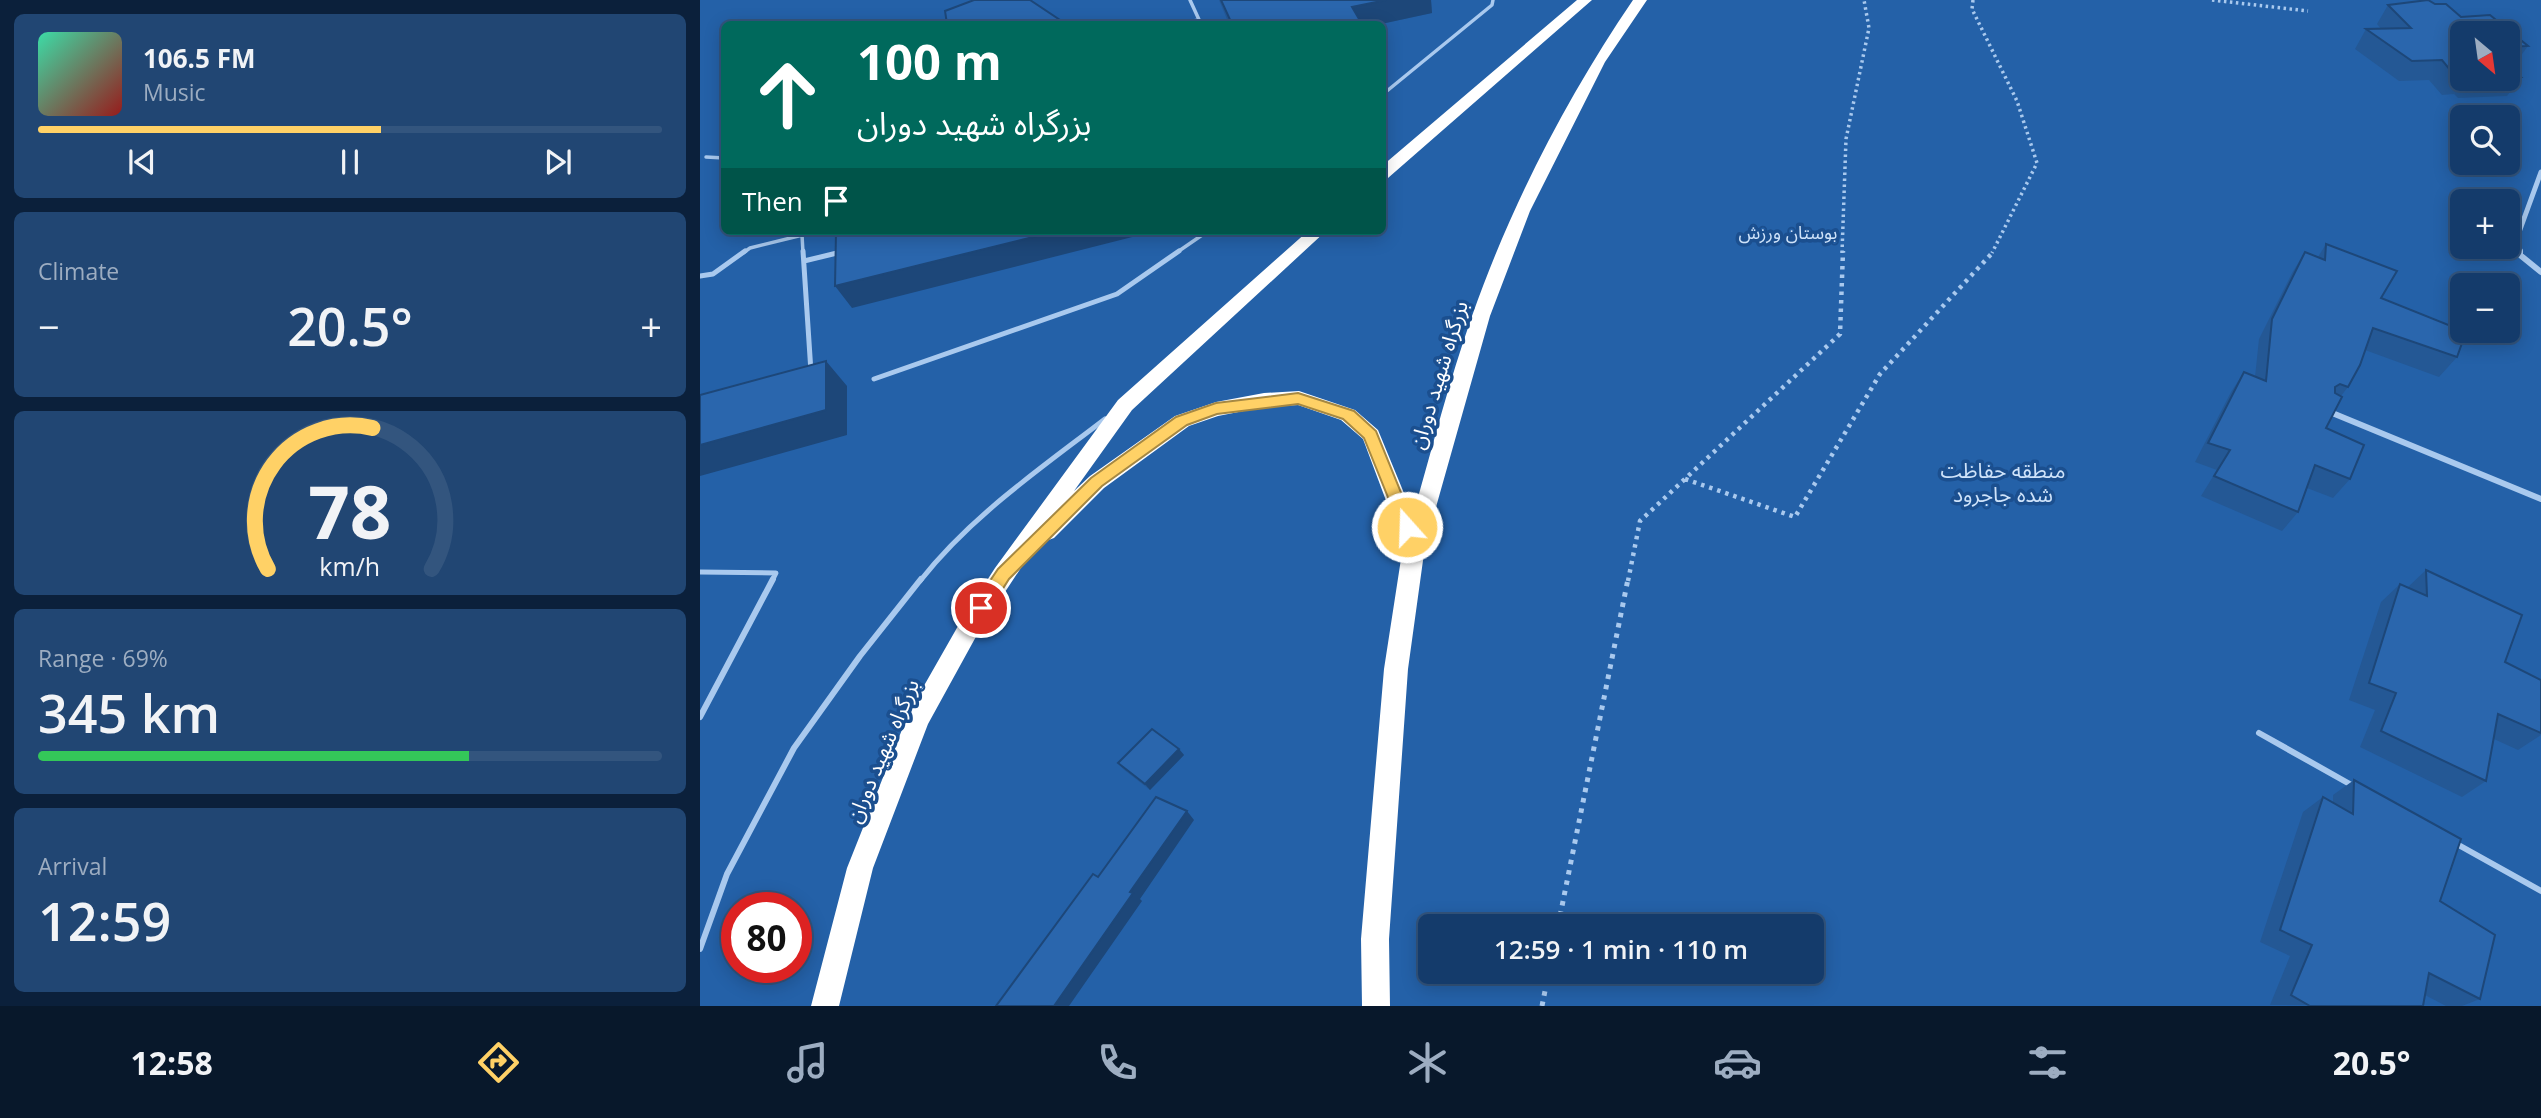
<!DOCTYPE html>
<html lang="en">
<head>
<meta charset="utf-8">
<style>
  body { margin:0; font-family:"Open Sans","Noto Sans Arabic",sans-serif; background:#214673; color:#f1f3f6; height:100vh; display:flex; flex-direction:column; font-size:26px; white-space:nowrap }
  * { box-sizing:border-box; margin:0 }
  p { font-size:23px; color:#9dadc1 }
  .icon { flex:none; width:38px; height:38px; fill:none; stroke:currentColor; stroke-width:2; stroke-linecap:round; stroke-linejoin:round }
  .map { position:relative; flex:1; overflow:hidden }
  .details { display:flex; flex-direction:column; gap:14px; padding:14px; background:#0b203b; width:700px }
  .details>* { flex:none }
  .top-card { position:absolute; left:21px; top:21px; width:665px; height:214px; border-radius:10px; box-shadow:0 4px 18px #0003,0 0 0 2px #33557e; background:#00695c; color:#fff; overflow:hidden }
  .needle { width:46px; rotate:151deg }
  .buttons { position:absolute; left:1750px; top:21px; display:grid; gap:14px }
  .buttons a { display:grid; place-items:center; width:70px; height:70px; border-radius:10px; background:#143b6b; box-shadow:0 4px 18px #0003,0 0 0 2px #33557e; font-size:35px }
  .speed { position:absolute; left:21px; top:892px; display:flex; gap:14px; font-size:35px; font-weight:700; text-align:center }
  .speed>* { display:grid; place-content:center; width:91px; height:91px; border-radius:50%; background:#143b6b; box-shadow:0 4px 18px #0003,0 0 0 2px #33557e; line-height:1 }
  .speed .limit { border:10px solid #d22; background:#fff; color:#111 }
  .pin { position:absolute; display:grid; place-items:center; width:60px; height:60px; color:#fff; margin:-30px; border:4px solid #fff; border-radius:50%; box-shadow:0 2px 7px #0007 }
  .me { position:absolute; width:77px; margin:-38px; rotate:340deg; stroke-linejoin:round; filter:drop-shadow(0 0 5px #0008) }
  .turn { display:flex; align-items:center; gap:24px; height:147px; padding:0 21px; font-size:32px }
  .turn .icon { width:91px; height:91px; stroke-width:2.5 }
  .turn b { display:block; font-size:49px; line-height:60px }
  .then { display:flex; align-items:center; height:66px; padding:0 21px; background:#0003; gap:14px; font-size:26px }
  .big { font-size:52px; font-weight:600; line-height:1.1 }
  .details .tile { flex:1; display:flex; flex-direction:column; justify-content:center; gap:10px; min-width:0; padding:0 24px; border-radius:10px; background:#214673 }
  .details .dial { align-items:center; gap:0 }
  .dial svg { height:182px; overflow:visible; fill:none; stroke:#33557e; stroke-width:7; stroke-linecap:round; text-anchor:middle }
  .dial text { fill:#f1f3f6; stroke:none }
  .song { display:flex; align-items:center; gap:21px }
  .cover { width:84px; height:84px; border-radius:10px; background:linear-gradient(135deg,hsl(160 70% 55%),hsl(0 70% 35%)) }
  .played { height:7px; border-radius:4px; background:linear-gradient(90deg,#ffd166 55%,#33557e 55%) }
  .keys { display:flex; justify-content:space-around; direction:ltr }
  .heat { display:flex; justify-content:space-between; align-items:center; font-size:38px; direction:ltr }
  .charge { height:10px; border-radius:5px; background:linear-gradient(90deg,#34c759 69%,#33557e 0) }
  .trip { position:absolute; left:718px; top:914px; width:406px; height:70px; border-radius:10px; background:#143b6b; box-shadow:0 4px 18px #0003,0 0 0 2px #33557e; font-weight:600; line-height:70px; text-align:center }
  .tabs { display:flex; height:112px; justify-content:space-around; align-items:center; background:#08182b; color:#9dadc1 }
  .tabs .icon { width:49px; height:49px }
  .tabs .selected { color:#ffd166 }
  .tabs b { font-size:32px; color:#f1f3f6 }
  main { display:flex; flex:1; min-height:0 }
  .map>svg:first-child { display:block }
  .green { fill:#2461a8; fill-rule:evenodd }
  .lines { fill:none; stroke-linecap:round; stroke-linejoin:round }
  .path-far2 { stroke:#a9c9ee; stroke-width:3.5; stroke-dasharray:2.5 3.5; stroke-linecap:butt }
  .path-far1 { stroke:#a9c9ee; stroke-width:4.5; stroke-dasharray:3.5 5; stroke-linecap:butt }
  .path { stroke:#a9c9ee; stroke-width:5; stroke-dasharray:4.5 6; stroke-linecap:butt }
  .lane-far2 { stroke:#a9c9ee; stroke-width:3.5 }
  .lane-far1 { stroke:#a9c9ee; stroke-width:5 }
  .lane { stroke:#a9c9ee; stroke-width:6 }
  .street-far1 { stroke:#a9c9ee; stroke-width:5 }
  .street { stroke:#a9c9ee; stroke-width:6 }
  .highway { fill:#fff; fill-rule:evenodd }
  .wall { fill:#245895; fill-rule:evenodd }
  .shaded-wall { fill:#1d4779 }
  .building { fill:#2a66ad; stroke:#1d4779; stroke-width:2 }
  .route { fill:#ffd166; stroke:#a68842; stroke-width:2 }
  .labels { text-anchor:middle; stroke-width:7; stroke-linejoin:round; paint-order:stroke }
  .far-park-label { font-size:18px; fill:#cfe3fa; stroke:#1b4f8f }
  .street-label { font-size:21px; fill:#fff; stroke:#1b4f8f }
  .park-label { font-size:21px; fill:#cfe3fa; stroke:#1b4f8f }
</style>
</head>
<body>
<main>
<section class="details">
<div class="tile">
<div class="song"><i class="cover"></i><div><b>106.5 FM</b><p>Music</p></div></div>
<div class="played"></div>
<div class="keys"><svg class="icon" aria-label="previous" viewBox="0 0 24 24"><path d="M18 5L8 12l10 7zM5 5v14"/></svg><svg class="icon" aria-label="pause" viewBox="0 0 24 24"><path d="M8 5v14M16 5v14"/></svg><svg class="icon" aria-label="next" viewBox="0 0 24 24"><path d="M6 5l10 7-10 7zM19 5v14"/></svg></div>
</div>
<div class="tile"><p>Climate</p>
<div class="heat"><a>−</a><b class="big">20.5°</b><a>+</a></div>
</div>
<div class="tile dial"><svg viewBox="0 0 100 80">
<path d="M14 69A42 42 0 1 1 86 69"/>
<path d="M14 69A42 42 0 0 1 60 7" stroke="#ffd166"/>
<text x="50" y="56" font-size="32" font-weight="700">78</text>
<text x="50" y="72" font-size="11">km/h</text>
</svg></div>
<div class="tile"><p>Range · 69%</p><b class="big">345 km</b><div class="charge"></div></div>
<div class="tile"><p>Arrival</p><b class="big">12:59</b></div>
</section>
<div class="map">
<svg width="1841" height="1006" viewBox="0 0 1841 1006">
  <rect width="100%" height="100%" fill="#1b4f8f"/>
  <path class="green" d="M 0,0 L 1841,0 L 1841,1006 L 0,1006 ZM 24,24 L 682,24 L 682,231 L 24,231 ZM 1762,33 L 1808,33 L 1808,79 L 1762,79 ZM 1762,117 L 1808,117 L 1808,163 L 1762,163 ZM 1762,201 L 1808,201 L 1808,247 L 1762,247 ZM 1762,285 L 1808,285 L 1808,331 L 1762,331 ZM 37,908 L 96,908 L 96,968 L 37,968 ZM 730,926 L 1111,926 L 1111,971 L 730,971 Z"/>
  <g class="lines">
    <path class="path-far2" d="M 1273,0 L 1272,9 L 1317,101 L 1337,163 L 1292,253
      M 1512,0 L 1608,11
      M 1142,253 L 1146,139 L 1169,28 L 1164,0"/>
    <path class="path-far1" d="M 985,479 L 1095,517 L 1180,374 L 1294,251
      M 928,581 L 940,521 L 1140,334 L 1143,251"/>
    <path class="path" d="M 858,926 L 928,579
      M 842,1006 L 849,971"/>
    <path class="lane-far2" d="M 490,0 L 501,24
      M 475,24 L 499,20
      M 682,95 L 792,5 L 793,0
      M 6,157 L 24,158
      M 102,235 L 103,253
      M 43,253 L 50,248 L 119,231
      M 136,253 L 141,252
      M 476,253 L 508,231"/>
    <path class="lane-far1" d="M 103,251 L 111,372
      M 104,261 L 141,252
      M 0,276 L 13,274 L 45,251
      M 174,379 L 417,294 L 479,251
      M 0,572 L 76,573 L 72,581
      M 220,581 C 271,516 340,469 405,419"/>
    <path class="lane" d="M 0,717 L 73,579
      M 1559,733 L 1655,787
      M 1755,843 L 1841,891
      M 0,949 L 27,874 L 94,748 L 160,656 L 221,579"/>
    <path class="street-far1" d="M 1820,253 L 1818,235 L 1841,172"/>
    <path class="street" d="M 1820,251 L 1820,255 L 1841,272
      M 1625,410 L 1841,499"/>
    <path class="highway" d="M 877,0 L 892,0 L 688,178 L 682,180 L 682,166 Z
      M 933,0 L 947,0 L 905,62 L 830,211 L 790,316 L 725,546 L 708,669 L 689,939 L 690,1006 L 662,1006 L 661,939 L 684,669 L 703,546 L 663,439 L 641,420 L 598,405 L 564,407 L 518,416 L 489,426 L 404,488 L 354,538 L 346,541 L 340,539 L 278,633 L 228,724 L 173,868 L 139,1006 L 111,1006 L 147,868 L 209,712 L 262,619 L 295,568 L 418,400 L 608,231 L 626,231 L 432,410 L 374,491 L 390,476 L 475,416 L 516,402 L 564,393 L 599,391 L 655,410 L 678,430 L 713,515 C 732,449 749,381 772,316 C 811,205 867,97 933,0 Z"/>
  </g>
  <path class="wall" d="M 519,0 L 731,0 L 732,13 L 681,24 L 529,24 Z
    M 1728,0 L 1735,4 L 1746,4 L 1761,17 L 1790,15 L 1828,46 L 1814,65 L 1810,66 L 1821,77 L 1807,96 L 1758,98 L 1754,94 L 1742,95 L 1729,80 L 1699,81 L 1655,49 L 1666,29 L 1681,29 L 1677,24 L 1688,5 ZM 1762,33 L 1808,33 L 1808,79 L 1762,79 Z
    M 1626,244 L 1681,298 L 1757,357 L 1739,377 L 1665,350 L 1648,387 L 1641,396 L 1626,428 L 1650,479 L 1633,498 L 1607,488 L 1598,512 L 1582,531 L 1501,496 L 1517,470 L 1495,462 L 1531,392 L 1544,372 L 1555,377 L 1559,339 L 1592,273 L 1605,252 L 1618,257 Z
    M 1726,570 L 1805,662 L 1841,680 L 1841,735 L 1818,750 L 1794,739 L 1786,781 L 1762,797 L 1660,747 L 1675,710 L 1649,700 L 1681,602 L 1700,584 L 1708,587 Z
    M 479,749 L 484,755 L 450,790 L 423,769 L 418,763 Z
    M 1654,780 L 1740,901 L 1780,999 L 1762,1006 L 1746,1006 L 1725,995 L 1723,1006 L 1570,1005 L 1590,956 L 1560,942 L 1603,812 L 1623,797 L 1633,803 L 1633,795 Z"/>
  <path class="shaded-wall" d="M 686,0 L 731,0 L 732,13 L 681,24 L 656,24 L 652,7 Z
    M 682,64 L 686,80 L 682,81 Z
    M 357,231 L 456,231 L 152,308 L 135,286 Z
    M 126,361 L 147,386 L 147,435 L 0,476 L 0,445 Z
    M 479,749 L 484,755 L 450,790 L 445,784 Z
    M 487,811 L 494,820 L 440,899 L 442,901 L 369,1006 L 354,1006 L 430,892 Z"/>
  <path class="building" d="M 274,0 L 330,0 L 366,24 L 247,24 L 245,11 Z
    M 521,0 L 686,0 L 652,7 L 662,24 L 532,24 Z
    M 1728,0 L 1735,4 L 1746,4 L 1761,17 L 1790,15 L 1828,46 L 1808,47 L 1808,33 L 1762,33 L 1762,75 L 1755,76 L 1742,60 L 1712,61 L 1666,29 L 1711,28 L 1688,5 Z
    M 1808,64 L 1821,77 L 1808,77 Z
    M 138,231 L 357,231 L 135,286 L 136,232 Z
    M 1626,244 L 1697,271 L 1681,298 L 1766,332 L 1757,357 L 1673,328 L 1660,365 L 1648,387 L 1640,384 L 1635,387 L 1635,393 L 1642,397 L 1626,428 L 1664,445 L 1650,479 L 1615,465 L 1598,512 L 1514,476 L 1530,450 L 1508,443 L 1544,372 L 1566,381 L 1572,319 L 1605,252 L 1625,260 Z
    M 126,361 L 126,410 L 0,445 L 0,395 Z
    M 1726,570 L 1822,615 L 1805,662 L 1841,680 L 1841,733 L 1798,714 L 1786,781 L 1681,731 L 1696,693 L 1669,683 L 1700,584 L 1727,596 Z
    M 452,729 L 479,749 L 445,784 L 418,763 Z
    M 1654,780 L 1761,839 L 1740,901 L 1795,935 L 1780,999 L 1729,973 L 1723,1006 L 1610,1006 L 1591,995 L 1612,945 L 1580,930 L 1623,797 L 1653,814 Z
    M 456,797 L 487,811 L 430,892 L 433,893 L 354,1006 L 296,1006 L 393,874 L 398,877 Z"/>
  <path class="route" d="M 598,393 L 654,411 L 676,431 L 715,527 L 713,532 L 702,532 L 664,438 L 643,419 L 598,404 L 517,414 L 487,425 L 402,486 L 309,579 L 287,614 L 281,616 L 275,614 L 272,608 L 275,603 L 298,569 L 391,478 L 476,417 L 516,403 Z"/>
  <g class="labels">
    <g class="far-park-label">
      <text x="1088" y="239">بوستان ورزش</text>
    </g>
    <g class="street-label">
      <text transform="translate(739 375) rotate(-73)" y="7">بزرگراه شهید دوران</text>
      <text transform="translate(183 751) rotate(-67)" y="7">بزرگراه شهید دوران</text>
    </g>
    <g class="park-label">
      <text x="1303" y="478">منطقه حفاظت<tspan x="1303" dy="24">شده جاجرود</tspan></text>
    </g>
  </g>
</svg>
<div class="buttons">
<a><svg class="needle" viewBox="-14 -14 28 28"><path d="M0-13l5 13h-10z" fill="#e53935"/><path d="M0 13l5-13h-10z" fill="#9dadc1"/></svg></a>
<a><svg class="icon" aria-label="search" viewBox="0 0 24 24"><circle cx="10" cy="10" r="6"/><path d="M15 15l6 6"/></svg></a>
<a>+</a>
<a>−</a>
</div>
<div class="speed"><div class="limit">80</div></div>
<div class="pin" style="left:281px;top:608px;background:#d93025"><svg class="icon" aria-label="arrive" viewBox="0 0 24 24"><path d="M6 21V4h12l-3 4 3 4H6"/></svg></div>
<svg class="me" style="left:707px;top:527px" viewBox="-20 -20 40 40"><circle r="17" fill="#ffd166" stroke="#fff" stroke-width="3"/><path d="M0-11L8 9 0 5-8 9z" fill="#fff"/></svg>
<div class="trip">12:59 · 1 min · 110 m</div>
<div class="top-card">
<div class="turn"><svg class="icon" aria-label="ahead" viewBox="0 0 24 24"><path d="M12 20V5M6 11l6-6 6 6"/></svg><div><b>100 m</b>بزرگراه شهید دوران</div></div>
<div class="then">Then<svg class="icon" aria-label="arrive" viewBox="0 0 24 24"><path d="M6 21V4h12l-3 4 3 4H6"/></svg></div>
</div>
</div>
</main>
<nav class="tabs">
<b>12:58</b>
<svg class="icon selected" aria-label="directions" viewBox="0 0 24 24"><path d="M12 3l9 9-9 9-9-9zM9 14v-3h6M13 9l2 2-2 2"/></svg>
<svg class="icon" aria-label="music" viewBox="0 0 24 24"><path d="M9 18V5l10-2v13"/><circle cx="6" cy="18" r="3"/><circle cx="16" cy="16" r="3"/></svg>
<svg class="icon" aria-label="phone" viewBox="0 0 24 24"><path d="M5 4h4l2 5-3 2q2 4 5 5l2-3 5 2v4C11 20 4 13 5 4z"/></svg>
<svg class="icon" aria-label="climate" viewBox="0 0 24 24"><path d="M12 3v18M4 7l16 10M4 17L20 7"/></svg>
<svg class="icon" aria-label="car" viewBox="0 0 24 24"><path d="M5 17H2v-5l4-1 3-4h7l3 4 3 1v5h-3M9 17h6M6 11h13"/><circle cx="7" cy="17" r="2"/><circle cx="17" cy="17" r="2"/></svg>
<svg class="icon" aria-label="filters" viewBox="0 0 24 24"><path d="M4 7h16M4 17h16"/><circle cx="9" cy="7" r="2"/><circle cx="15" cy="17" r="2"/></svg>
<b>20.5°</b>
</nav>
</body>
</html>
